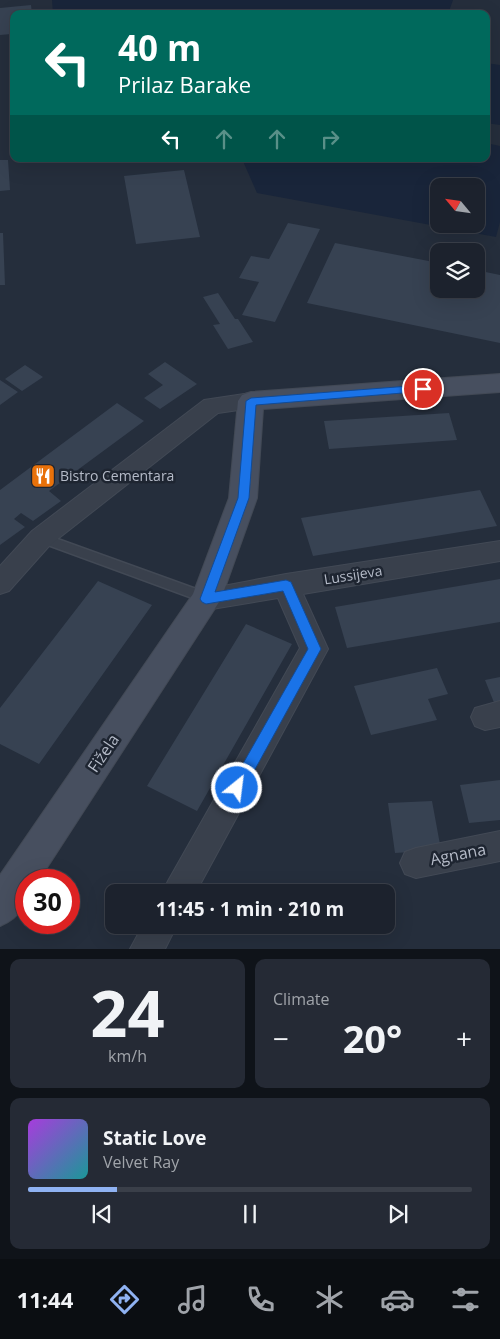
<!DOCTYPE html>
<html lang="en">
<head>
<meta charset="utf-8">
<style>
  body { margin:0; font-family:"Open Sans",sans-serif; background:#252a35; color:#f1f3f6; height:100vh; display:flex; flex-direction:column; font-size:19px; white-space:nowrap }
  * { box-sizing:border-box; margin:0 }
  p { font-size:16px; color:#a0a4aa }
  .icon { flex:none; width:28px; height:28px; fill:none; stroke:currentColor; stroke-width:2; stroke-linecap:round; stroke-linejoin:round }
  .map { position:relative; height:949px; overflow:hidden }
  .sheet { display:flex; flex-direction:column; gap:10px; padding:10px; background:#0f1319; flex:1 }
  .sheet>* { flex:none }
  .hud { position:absolute; left:10px; top:10px; width:480px; height:152px; border-radius:10px; box-shadow:0 5px 20px #0002,0 0 0 1px #3a3f49; background:#00695c; color:#fff; overflow:hidden }
  .needle { width:32px; rotate:299deg }
  .fabs { position:absolute; left:430px; top:178px; display:grid; gap:10px }
  .fabs a { display:grid; place-items:center; width:55px; height:55px; border-radius:10px; background:#1c222d; box-shadow:0 5px 20px #0002,0 0 0 1px #3a3f49; font-size:25px }
  .speed { position:absolute; left:15px; top:869px; display:flex; gap:10px; font-size:25px; font-weight:700; text-align:center }
  .speed>* { display:grid; place-content:center; width:65px; height:65px; border-radius:50%; background:#1c222d; box-shadow:0 5px 20px #0002,0 0 0 1px #3a3f49; line-height:1 }
  .speed .limit { border:8px solid #d22; background:#fff; color:#111 }
  .pin { position:absolute; display:grid; place-items:center; width:42px; height:42px; color:#fff; margin:-21px; border:2px solid #fff; border-radius:50%; box-shadow:0 1px 5px #0007 }
  .me { position:absolute; width:55px; margin:-28px; rotate:29deg; stroke-linejoin:round; filter:drop-shadow(0 0 4px #0008) }
  .turn { display:flex; align-items:center; gap:18px; height:105px; padding:0 25px; font-size:22px }
  .turn .icon { width:65px; height:65px; stroke-width:2.5 }
  .turn b { display:block; font-size:35px; line-height:42px }
  .lanes { display:flex; align-items:center; height:48px; padding:0 25px; background:#0003; justify-content:center; gap:25px; direction:ltr }
  .lanes .off { opacity:.35 }
  .big { font-size:38px; font-weight:700; line-height:1.1 }
  .sheet .widget { flex:1; display:flex; flex-direction:column; justify-content:center; gap:8px; min-width:0; padding:0 18px; border-radius:10px; background:#252a35 }
  .sheet .dial { align-items:center; gap:0 }
  .dial b { font-size:65px; line-height:1 }
  .song { display:flex; align-items:center; gap:15px }
  .cover { width:60px; height:60px; border-radius:8px; background:linear-gradient(135deg,hsl(280 70% 55%),hsl(180 70% 35%)) }
  .played { height:5px; border-radius:2px; background:linear-gradient(90deg,#8fb2f2 20%,#3a3f49 20%) }
  .keys { display:flex; justify-content:space-around; direction:ltr }
  .heat { display:flex; justify-content:space-between; align-items:center; font-size:28px; direction:ltr }
  .sheet .tiles { flex:1; display:grid; gap:10px; grid-template-columns:1fr 1fr }
  .widget:last-child { grid-column:span 2 }
  .trip { position:absolute; left:105px; top:884px; width:290px; height:50px; border-radius:10px; background:#1c222d; box-shadow:0 5px 20px #0002,0 0 0 1px #3a3f49; font-weight:700; line-height:50px; text-align:center }
  .tabs { display:flex; height:80px; justify-content:space-around; align-items:center; background:#0b0e12; color:#a0a4aa }
  .tabs .icon { width:35px; height:35px }
  .tabs .on { color:#8fb2f2 }
  .tabs b { font-size:22px; color:#f1f3f6 }
  .map>svg:first-child { display:block }
  .water { fill:#19253a; fill-rule:evenodd }
  .building { fill:#374252 }
  .lines { fill:none; stroke-linecap:round; stroke-linejoin:round }
  .lane-casing { stroke:#424955; stroke-width:3 }
  .street-casing { stroke:#424955; stroke-width:2 }
  .secondary-casing { stroke:#424955; stroke-width:2 }
  .lane { fill:#39404c; fill-rule:evenodd }
  .street { fill:#39404c; fill-rule:evenodd }
  .secondary { fill:#474f5f; fill-rule:evenodd }
  .route { fill:#1a73e8; stroke:#114b97 }
  .labels { text-anchor:middle; stroke-width:5; stroke-linejoin:round; paint-order:stroke }
  .poi-label { font-size:14px; fill:#b5bbc8; stroke:#1e2531; text-anchor:start }
  .street-label { font-size:14px; fill:#b5bbc8; stroke:#1e2531 }
  .near-street-label { font-size:16px; fill:#b5bbc8; stroke:#1e2531 }
</style>
</head>
<body>
<div class="map">
<svg width="500" height="949" viewBox="0 0 500 949">
  <rect width="100%" height="100%" fill="#252e3c"/>
  <path class="water" d="M 52,0 L 453,0 L 448,14 L 53,14 Z
    M 486,63 L 500,65 L 500,125 L 486,123 Z
    M 486,143 L 500,146 L 500,222 L 496,237 L 257,193 L 242,159 L 486,159 ZM 439,186 L 476,186 L 476,224 L 439,224 Z"/>
  <path class="building" d="M 31,5 L 32,14 L 14,14 L 12,48 L 11,34 L 0,35 L 0,8 Z
    M 0,160 L 8,160 L 10,190 L 0,191 Z
    M 184,170 L 200,237 L 136,244 L 124,176 Z
    M 288,223 L 320,229 L 275,322 L 242,315 L 259,282 L 239,278 L 251,256 L 269,259 Z
    M 0,233 L 3,233 L 5,285 L 0,285 Z
    M 335,243 L 439,263 L 439,289 L 476,289 L 476,270 L 500,275 L 500,343 L 307,303 Z
    M 218,293 L 235,319 L 238,319 L 253,342 L 228,349 L 213,325 L 220,324 L 203,297 Z
    M 165,362 L 197,384 L 160,409 L 144,398 L 163,385 L 148,374 Z
    M 25,365 L 43,377 L 22,391 L 5,379 Z
    M 0,380 L 18,392 L 0,405 Z
    M 117,403 L 144,421 L 49,491 L 61,501 L 33,521 L 21,513 L 14,519 L 25,527 L 0,545 L 0,490 Z
    M 449,413 L 457,440 L 329,449 L 324,421 Z
    M 480,490 L 497,526 L 313,556 L 301,518 Z
    M 500,579 L 500,622 L 347,648 L 335,607 Z
    M 98,581 L 152,605 L 39,764 L 0,744 L 0,708 Z
    M 246,624 L 292,644 L 197,811 L 147,786 Z
    M 437,668 L 448,694 L 428,699 L 437,720 L 371,735 L 354,686 Z
    M 500,677 L 500,704 L 495,705 L 485,680 Z
    M 500,780 L 500,820 L 469,823 L 460,785 Z
    M 432,801 L 441,850 L 395,853 L 388,803 Z"/>
  <g class="lines">
    <defs>
      <path id="lane" d="M 41,533 L 210,594 L 212,598 L 210,602 L 206,603 L 37,541 L 35,538 L 37,535 Z"/>
      <path id="street" d="M 251,393 L 259,395 L 262,401 L 259,407 L 218,413 L 50,545 L 9,591 L 0,594 L 0,566 L 32,531 L 204,400 Z
        M 500,541 L 500,561 L 303,594 L 328,649 L 196,892 L 163,892 L 168,881 L 300,648 L 278,598 L 206,610 L 197,607 L 193,599 L 197,591 L 286,574 Z
        M 500,701 L 500,727 L 485,730 L 475,726 L 471,717 L 475,708 Z
        M 500,831 L 500,861 L 416,878 L 405,874 L 400,863 L 405,852 L 416,848 Z
        M 143,925 L 177,925 L 165,949 L 130,949 Z"/>
      <path id="secondary" d="M 500,374 L 500,392 L 263,409 L 257,498 L 221,599 L 39,880 L 26,880 C 26,904 23,916 0,926 L 0,875 L 193,594 L 229,498 L 238,401 L 242,395 L 251,392 Z"/>
    </defs>
    <use href="#lane" class="lane-casing"/>
    <use href="#street" class="street-casing"/>
    <use href="#secondary" class="secondary-casing"/>
    <use href="#lane" class="lane"/>
    <use href="#street" class="street"/>
    <use href="#secondary" class="secondary"/>
  </g>
  <path class="route" d="M 423,385 L 429,389 L 427,391 L 256,405 L 249,498 L 215,592 L 286,580 L 291,582 L 321,649 L 242,793 L 237,795 L 232,793 L 230,788 L 232,783 L 308,649 L 283,591 L 206,604 L 202,602 L 200,599 L 238,498 L 246,401 L 251,398 Z"/>
  <defs>
    <symbol id="restaurant-square" viewBox="-11 -11 22 22"><rect x="-9" y="-9" width="18" height="18" rx="4" fill="#e8710a" stroke="#1e2531"/><path d="M-5-6h1v4h1v-4h1v4h1v-4h1v5L-1.5 .5V6h-2V.5L-5-1ZM5-6V6H3V1.5H1.5Q1.5-4 5-6Z" fill="#fff"/></symbol>
  </defs>
  <g fill-rule="evenodd">
    <use href="#restaurant-square" x="29" y="462" width="28" height="28"/>
  </g>
  <g class="labels">
    <g class="poi-label">
      <text x="60" y="481">Bistro Cementara</text>
    </g>
    <g class="street-label">
      <text transform="translate(353 575) rotate(-9)" y="5">Lussijeva</text>
    </g>
    <g class="near-street-label">
      <text transform="translate(103 753) rotate(-56)" y="6">Fižela</text>
      <text transform="translate(458 854) rotate(-11)" y="6">Agnana</text>
    </g>
  </g>
</svg>
<div class="fabs">
<a><svg class="needle" viewBox="-14 -14 28 28"><path d="M0-13l5 13h-10z" fill="#e53935"/><path d="M0 13l5-13h-10z" fill="#a0a4aa"/></svg></a>
<a><svg class="icon" aria-label="layers" viewBox="0 0 24 24"><path d="M12 4l9 5-9 5-9-5zM3 14l9 5 9-5"/></svg></a>
</div>
<div class="speed"><div class="limit">30</div></div>
<div class="pin" style="left:423px;top:389px;background:#d93025"><svg class="icon" aria-label="arrive" viewBox="0 0 24 24"><path d="M6 21V4h12l-3 4 3 4H6"/></svg></div>
<svg class="me" style="left:237px;top:788px" viewBox="-20 -20 40 40"><circle r="17" fill="#1a73e8" stroke="#fff" stroke-width="3"/><path d="M0-11L8 9 0 5-8 9z" fill="#fff"/></svg>
<div class="trip">11:45 · 1 min · 210 m</div>
<div class="hud">
<div class="turn"><svg class="icon" aria-label="left" viewBox="0 0 24 24"><path d="M17 20v-9H6M10 6l-5 5 5 5"/></svg><div><b>40 m</b>Prilaz Barake</div></div>
<div class="lanes"><svg class="icon" aria-label="left" viewBox="0 0 24 24"><path d="M17 20v-9H6M10 6l-5 5 5 5"/></svg><svg class="icon off" aria-label="ahead" viewBox="0 0 24 24"><path d="M12 20V5M6 11l6-6 6 6"/></svg><svg class="icon off" aria-label="ahead" viewBox="0 0 24 24"><path d="M12 20V5M6 11l6-6 6 6"/></svg><svg class="icon off" aria-label="right" viewBox="0 0 24 24"><path d="M7 20v-9h11M14 6l5 5-5 5"/></svg></div>
</div>
</div>
<section class="sheet">
<div class="tiles">
<div class="widget dial"><b>24</b><p>km/h</p></div>
<div class="widget"><p>Climate</p>
<div class="heat"><a>−</a><b class="big">20°</b><a>+</a></div>
</div>
<div class="widget">
<div class="song"><i class="cover"></i><div><b>Static Love</b><p>Velvet Ray</p></div></div>
<div class="played"></div>
<div class="keys"><svg class="icon" aria-label="previous" viewBox="0 0 24 24"><path d="M18 5L8 12l10 7zM5 5v14"/></svg><svg class="icon" aria-label="pause" viewBox="0 0 24 24"><path d="M8 5v14M16 5v14"/></svg><svg class="icon" aria-label="next" viewBox="0 0 24 24"><path d="M6 5l10 7-10 7zM19 5v14"/></svg></div>
</div>
</div>
</section>
<nav class="tabs">
<b>11:44</b>
<svg class="icon on" aria-label="directions" viewBox="0 0 24 24"><path d="M12 3l9 9-9 9-9-9zM9 14v-3h6M13 9l2 2-2 2"/></svg>
<svg class="icon" aria-label="music" viewBox="0 0 24 24"><path d="M9 18V5l10-2v13"/><circle cx="6" cy="18" r="3"/><circle cx="16" cy="16" r="3"/></svg>
<svg class="icon" aria-label="phone" viewBox="0 0 24 24"><path d="M5 4h4l2 5-3 2q2 4 5 5l2-3 5 2v4C11 20 4 13 5 4z"/></svg>
<svg class="icon" aria-label="climate" viewBox="0 0 24 24"><path d="M12 3v18M4 7l16 10M4 17L20 7"/></svg>
<svg class="icon" aria-label="car" viewBox="0 0 24 24"><path d="M5 17H2v-5l4-1 3-4h7l3 4 3 1v5h-3M9 17h6M6 11h13"/><circle cx="7" cy="17" r="2"/><circle cx="17" cy="17" r="2"/></svg>
<svg class="icon" aria-label="filters" viewBox="0 0 24 24"><path d="M4 7h16M4 17h16"/><circle cx="9" cy="7" r="2"/><circle cx="15" cy="17" r="2"/></svg>
</nav>
</body>
</html>
